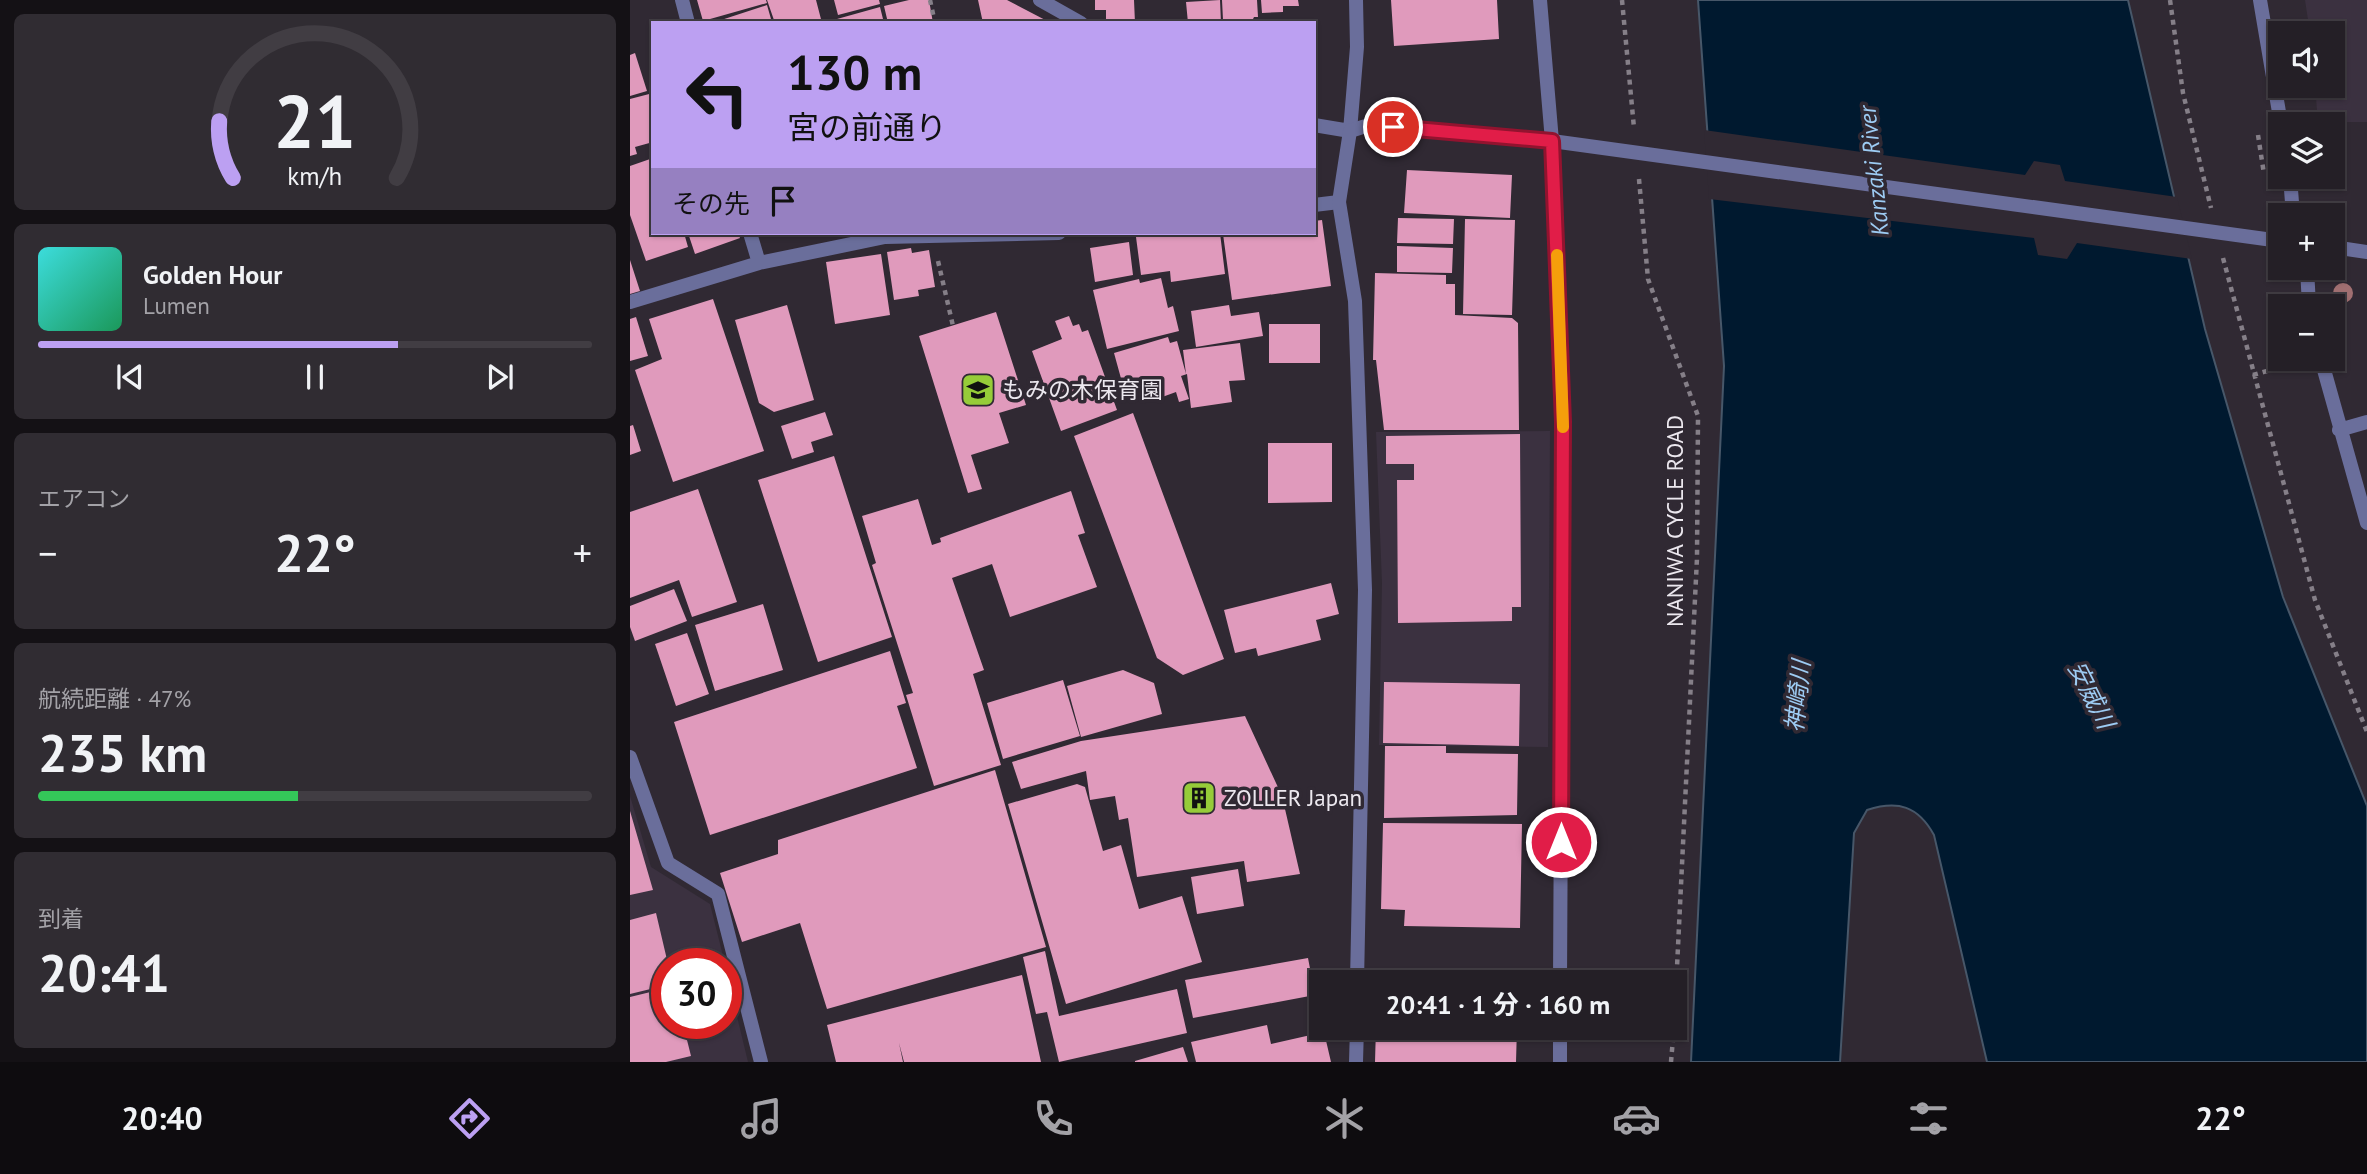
<!DOCTYPE html>
<html lang="ja">
<head>
<meta charset="utf-8">
<style>
  body { margin:0; font-family:"PT Sans","Noto Sans JP",sans-serif; background:#302c32; color:#f1f3f6; height:100vh; display:flex; flex-direction:column; font-size:26px; white-space:nowrap }
  * { box-sizing:border-box; margin:0 }
  p { font-size:23px; color:#a3a2a7 }
  .icon { flex:none; width:38px; height:38px; fill:none; stroke:currentColor; stroke-width:2; stroke-linecap:round; stroke-linejoin:round }
  .map { position:relative; flex:1; overflow:hidden }
  .drawer { display:flex; flex-direction:column; gap:14px; padding:14px; background:#141115; width:630px }
  .drawer>* { flex:none }
  .banner { position:absolute; left:21px; top:21px; width:665px; height:214px; border-radius:0px; box-shadow:0 2px 5px #0004,0 0 0 2px #413d43; background:#bca0f2; color:#111; overflow:hidden }
  .fabs { position:absolute; left:1638px; top:21px; display:grid; gap:14px }
  .fabs a { display:grid; place-items:center; width:77px; height:77px; border-radius:0px; background:#241f26; box-shadow:0 2px 5px #0004,0 0 0 2px #413d43; font-size:35px }
  .speed { position:absolute; left:21px; top:948px; display:flex; gap:14px; font-size:35px; font-weight:700; text-align:center }
  .speed>* { display:grid; place-content:center; width:91px; height:91px; border-radius:50%; background:#241f26; box-shadow:0 2px 5px #0004,0 0 0 2px #413d43; line-height:1 }
  .speed .limit { border:10px solid #d22; background:#fff; color:#111 }
  .pin { position:absolute; display:grid; place-items:center; width:60px; height:60px; color:#fff; margin:-30px; border:4px solid #fff; border-radius:50%; box-shadow:0 2px 7px #0007 }
  .me { position:absolute; width:77px; margin:-38px; rotate:0deg; stroke-linejoin:round; filter:drop-shadow(0 0 5px #0008) }
  .turn { display:flex; align-items:center; gap:24px; height:147px; padding:0 21px; font-size:32px }
  .turn .icon { width:91px; height:91px; stroke-width:2.5 }
  .turn b { display:block; font-size:49px; line-height:60px }
  .then { display:flex; align-items:center; height:66px; padding:0 21px; background:#0003; gap:14px; font-size:26px }
  .big { font-size:52px; font-weight:700; line-height:1.1 }
  .drawer .widget { flex:1; display:flex; flex-direction:column; justify-content:center; gap:10px; min-width:0; padding:0 24px; border-radius:10px; background:#302c32 }
  .drawer .dial { align-items:center; gap:0 }
  .dial svg { height:182px; overflow:visible; fill:none; stroke:#413d43; stroke-width:7; stroke-linecap:round; text-anchor:middle }
  .dial text { fill:#f1f3f6; stroke:none }
  .song { display:flex; align-items:center; gap:21px }
  .cover { width:84px; height:84px; border-radius:10px; background:linear-gradient(135deg,hsl(180 70% 55%),hsl(150 70% 35%)) }
  .played { height:7px; border-radius:4px; background:linear-gradient(90deg,#bca0f2 65%,#413d43 65%) }
  .keys { display:flex; justify-content:space-around; direction:ltr }
  .heat { display:flex; justify-content:space-between; align-items:center; font-size:38px; direction:ltr }
  .charge { height:10px; border-radius:5px; background:linear-gradient(90deg,#34c759 47%,#413d43 0) }
  .trip { position:absolute; left:679px; top:970px; width:378px; height:70px; border-radius:0px; background:#241f26; box-shadow:0 2px 5px #0004,0 0 0 2px #413d43; font-weight:700; line-height:70px; text-align:center }
  .menu { display:flex; height:112px; justify-content:space-around; align-items:center; background:#0e0c0f; color:#a3a2a7 }
  .menu .icon { width:49px; height:49px }
  .menu .on { color:#bca0f2 }
  .menu b { font-size:32px; color:#f1f3f6 }
  main { display:flex; flex:1; min-height:0 }
  .map>svg:first-child { display:block }
  .built { fill:#3b3140 }
  .water { fill:#00192f; stroke:#475769; stroke-width:2 }
  .pier { fill:#302933 }
  .building { fill:#e09abc }
  .lines { fill:none; stroke-linecap:round; stroke-linejoin:round }
  .path { stroke:#857f88; stroke-width:4.5; stroke-dasharray:5 5; stroke-linecap:butt }
  .minor { stroke:#6a6e9b; stroke-width:14 }
  .tertiary { stroke:#6a6e9b; stroke-width:14 }
  .tree { fill:#a06f71 }
  .route-casing { stroke:#92132f; stroke-width:18 }
  .route { stroke:#e11d48; stroke-width:12 }
  .slow { stroke:#f59e0b; stroke-width:12 }
  .labels { text-anchor:middle; stroke-width:7; stroke-linejoin:round; paint-order:stroke }
  .poi-label { font-size:23px; fill:#ece8ef; stroke:#302933; text-anchor:start }
  .street-label { font-size:23px; fill:#ece8ef; stroke:#302933 }
  .water-label { font-size:24px; font-style:italic; fill:#9dcbf3; stroke:#302933 }
</style>
</head>
<body>
<main>
<section class="drawer">
<div class="widget dial"><svg viewBox="0 0 100 80">
<path d="M14 69A42 42 0 1 1 86 69"/>
<path d="M14 69A42 42 0 0 1 8 44" stroke="#bca0f2"/>
<text x="50" y="56" font-size="32" font-weight="700">21</text>
<text x="50" y="72" font-size="11">km/h</text>
</svg></div>
<div class="widget">
<div class="song"><i class="cover"></i><div><b>Golden Hour</b><p>Lumen</p></div></div>
<div class="played"></div>
<div class="keys"><svg class="icon" aria-label="previous" viewBox="0 0 24 24"><path d="M18 5L8 12l10 7zM5 5v14"/></svg><svg class="icon" aria-label="pause" viewBox="0 0 24 24"><path d="M8 5v14M16 5v14"/></svg><svg class="icon" aria-label="next" viewBox="0 0 24 24"><path d="M6 5l10 7-10 7zM19 5v14"/></svg></div>
</div>
<div class="widget"><p>エアコン</p>
<div class="heat"><a>−</a><b class="big">22°</b><a>+</a></div>
</div>
<div class="widget"><p>航続距離 · 47%</p><b class="big">235 km</b><div class="charge"></div></div>
<div class="widget"><p>到着</p><b class="big">20:41</b></div>
</section>
<div class="map">
<svg width="1737" height="1062" viewBox="0 0 1737 1062">
  <rect width="100%" height="100%" fill="#302933"/>
  <path class="built" d="M 1675,0 L 1737,0 L 1737,122 L 1688,122 L 1685,86 L 1703,86 L 1703,33 L 1680,33 Z
    M 920,431 L 918,747 L 749,745 L 752,583 L 746,432 Z
    M 0,796 L 21,867 L 80,904 L 95,964 L 37,964 L 37,1024 L 96,1024 L 96,971 L 118,1062 L 0,1062 Z"/>
  <path class="water" d="M 1068,0 L 1498,0 L 1575,329 L 1653,597 L 1737,806 L 1737,1062 L 1357,1062 L 1304,835 C 1288,806 1268,800 1237,810 L 1224,833 L 1210,1062 L 1061,1062 L 1094,366 Z"/>
  <path class="pier" d="M 1074,130 L 1395,175 L 1404,161 L 1430,165 L 1435,181 L 1547,197 L 1562,259 L 1447,243 L 1437,259 L 1408,255 L 1404,238 L 1079,199 Z"/>
  <path class="building" d="M 67,0 L 136,0 L 137,3 L 73,21 Z
    M 137,0 L 186,0 L 192,23 L 145,23 Z
    M 204,0 L 249,0 L 250,4 L 208,15 Z
    M 279,0 L 299,0 L 303,23 L 258,23 L 254,6 Z
    M 348,0 L 377,0 L 421,23 L 353,23 Z
    M 465,0 L 504,0 L 505,23 L 484,23 L 476,19 L 476,10 L 465,10 Z
    M 590,0 L 591,23 L 558,23 L 556,2 Z
    M 592,0 L 627,0 L 628,17 L 624,17 L 621,23 L 593,20 Z
    M 631,0 L 668,0 L 669,6 L 653,6 L 653,12 L 632,13 Z
    M 761,0 L 867,0 L 869,39 L 764,46 Z
    M 137,5 L 141,19 L 129,23 L 82,23 Z
    M 250,7 L 254,23 L 207,23 L 207,19 Z
    M 5,53 L 17,91 L 0,96 L 0,55 Z
    M 23,93 L 23,142 L 5,147 L 7,154 L 0,156 L 0,99 Z
    M 23,158 L 23,233 L 54,233 L 58,247 L 16,261 L 0,215 L 0,166 Z
    M 777,170 L 882,175 L 880,218 L 774,213 Z
    M 768,218 L 824,219 L 823,244 L 767,243 Z
    M 835,219 L 885,220 L 882,315 L 833,314 Z
    M 692,220 L 701,286 L 602,300 L 593,234 L 684,233 L 684,221 Z
    M 58,233 L 108,233 L 110,238 L 65,254 Z
    M 538,233 L 590,233 L 595,274 L 541,282 L 540,271 L 511,275 L 506,237 Z
    M 499,242 L 503,275 L 465,282 L 460,248 Z
    M 767,246 L 823,248 L 822,273 L 767,272 Z
    M 281,248 L 282,253 L 299,250 L 305,287 L 288,290 L 289,296 L 264,300 L 257,252 Z
    M 251,254 L 260,315 L 205,324 L 196,262 Z
    M 0,260 L 10,291 L 0,294 Z
    M 745,273 L 816,275 L 816,284 L 825,284 L 825,315 L 882,318 L 888,323 L 889,430 L 754,430 L 746,360 L 743,360 Z
    M 531,278 L 538,308 L 543,306 L 549,331 L 477,349 L 463,290 L 509,279 L 510,283 Z
    M 83,299 L 134,451 L 43,482 L 5,370 L 32,359 L 19,319 Z
    M 157,305 L 184,400 L 144,412 L 129,403 L 105,320 Z
    M 599,305 L 601,316 L 629,312 L 633,336 L 566,347 L 561,311 Z
    M 366,312 L 396,405 L 369,413 L 379,443 L 341,455 L 352,489 L 338,493 L 289,336 Z
    M 439,316 L 443,326 L 449,324 L 452,332 L 458,330 L 487,410 L 431,431 L 402,351 L 432,339 L 425,321 Z
    M 6,317 L 18,356 L 0,361 L 0,319 Z
    M 639,324 L 690,324 L 690,363 L 639,363 Z
    M 538,337 L 540,343 L 547,341 L 556,374 L 553,350 L 610,343 L 615,380 L 599,381 L 602,402 L 561,408 L 557,374 L 551,376 L 559,399 L 549,402 L 546,392 L 524,400 L 520,387 L 495,393 L 484,353 Z
    M 195,412 L 203,435 L 181,442 L 184,452 L 162,459 L 151,426 Z
    M 503,413 L 594,659 L 553,675 L 527,658 L 444,436 Z
    M 3,425 L 11,451 L 0,455 L 0,426 Z
    M 890,434 L 891,607 L 882,607 L 882,621 L 768,623 L 767,480 L 784,480 L 784,464 L 756,464 L 756,436 Z
    M 638,443 L 702,443 L 702,502 L 638,503 Z
    M 204,456 L 262,637 L 188,662 L 128,480 Z
    M 68,489 L 107,602 L 62,617 L 49,580 L 0,598 L 0,512 Z
    M 441,491 L 455,533 L 448,535 L 467,587 L 380,617 L 362,564 L 322,578 L 354,670 L 343,674 L 371,765 L 304,786 L 276,695 L 283,693 L 242,565 L 246,563 L 232,516 L 288,499 L 302,545 L 311,542 L 310,538 Z
    M 701,583 L 709,614 L 686,620 L 691,640 L 628,656 L 626,648 L 605,653 L 594,610 Z
    M 44,589 L 57,621 L 5,641 L 0,627 L 0,606 Z
    M 133,604 L 153,670 L 85,691 L 65,625 Z
    M 57,633 L 79,694 L 46,706 L 25,644 Z
    M 260,651 L 276,703 L 267,706 L 287,768 L 80,835 L 44,722 Z
    M 493,670 L 524,683 L 532,714 L 451,737 L 437,686 Z
    M 433,680 L 450,736 L 373,759 L 357,703 Z
    M 754,682 L 890,684 L 889,746 L 753,743 Z
    M 615,716 L 652,796 L 670,874 L 617,882 L 614,861 L 507,877 L 498,818 L 489,820 L 485,796 L 460,800 L 456,771 L 391,789 L 382,762 L 451,741 Z
    M 755,746 L 816,746 L 816,753 L 888,754 L 887,815 L 754,818 Z
    M 365,770 L 416,947 L 197,1009 L 170,923 L 112,942 L 90,873 L 148,854 L 148,840 Z
    M 447,784 L 455,787 L 473,851 L 491,845 L 509,909 L 552,896 L 572,962 L 436,1004 L 378,804 Z
    M 0,811 L 23,890 L 0,895 Z
    M 753,823 L 892,824 L 890,928 L 774,926 L 775,910 L 751,909 Z
    M 608,869 L 614,906 L 567,914 L 561,877 Z
    M 26,913 L 38,964 L 37,985 L 0,994 L 0,920 Z
    M 415,951 L 429,1016 L 547,989 L 557,1033 L 429,1062 L 417,1012 L 406,1014 L 393,957 Z
    M 678,958 L 685,995 L 563,1018 L 555,980 Z
    M 392,975 L 411,1062 L 274,1062 L 269,1043 L 273,1062 L 206,1062 L 197,1025 Z
    M 37,988 L 37,1024 L 53,1024 L 61,1056 L 36,1062 L 0,1062 L 0,997 Z
    M 637,1025 L 641,1044 L 694,1032 L 701,1062 L 566,1062 L 561,1042 Z
    M 746,1027 L 887,1027 L 886,1062 L 745,1062 Z
    M 553,1047 L 558,1062 L 505,1062 L 505,1061 Z"/>
  <g class="lines">
    <path class="path" d="M 300,0 L 305,23
      M 992,0 L 1004,128
      M 1540,0 L 1553,93 L 1581,208
      M 1628,135 L 1634,174
      M 1009,179 L 1018,279 L 1068,416 L 1067,558 L 1045,1008
      M 1593,258 L 1685,600 L 1737,732
      M 308,261 L 323,326
      M 1623,375 L 1668,362
      M 1041,1062 L 1044,1027"/>
    <path class="minor" d="M 52,0 L 58,23
      M 410,0 L 451,23
      M 910,0 L 922,141 L 933,422 L 930,982
      M 1630,0 L 1651,124
      M 684,125 L 720,131 L 727,47 L 726,0
      M 1660,177 L 1663,215
      M 684,205 L 709,202
      M 120,233 L 129,263
      M 1677,268 L 1679,306
      M 0,302 L 129,263 L 255,237 L 429,233
      M 1691,359 L 1737,523
      M 1709,430 L 1737,422
      M 0,757 L 38,863 L 88,894 L 131,1062
      M 930,1062 L 930,1027"/>
    <path class="tertiary" d="M 1703,247 L 1737,252
      M 727,982 L 735,590 L 725,301 L 709,202 L 720,131 L 739,125 L 922,141 L 1650,241
      M 726,1062 L 727,1027"/>
  </g>
  <circle class="tree" cx="1713" cy="293" r="10"/>
  <g class="lines">
    <defs>
      <path id="route" d="M 763,127 L 922,141 L 933,422 L 931,842"/>
    </defs>
    <use href="#route" class="route-casing"/>
    <use href="#route" class="route"/>
    <path class="slow" d="M 927,255 L 933,427"/>
  </g>
  <defs>
    <symbol id="school-square" viewBox="-11 -11 22 22"><rect x="-9" y="-9" width="18" height="18" rx="4" fill="#96cc39" stroke="#302933"/><path d="M0-5L7-2L0 1L-7-2ZM-4 1L0 2.5L4 1V4Q0 6-4 4Z" fill="#111"/></symbol>
    <symbol id="building-square" viewBox="-11 -11 22 22"><rect x="-9" y="-9" width="18" height="18" rx="4" fill="#96cc39" stroke="#302933"/><path d="M-4-6H4V6H1V3H-1V6H-4ZM-2.5-4.3h1.7v1.8h-1.7ZM.8-4.3h1.7v1.8H.8ZM-2.5-1h1.7V.8h-1.7ZM.8-1h1.7V.8H.8Z" fill="#111"/></symbol>
  </defs>
  <g fill-rule="evenodd">
    <use href="#school-square" x="329" y="371" width="38" height="38"/>
    <use href="#building-square" x="550" y="779" width="38" height="38"/>
  </g>
  <g class="labels">
    <g class="poi-label">
      <text x="372" y="398">もみの木保育園</text>
      <text x="594" y="806">ZOLLER Japan</text>
    </g>
    <g class="street-label">
      <text transform="translate(1045 521) rotate(-90)" y="8">NANIWA CYCLE ROAD</text>
    </g>
    <g class="water-label">
      <text transform="translate(1244 171) rotate(-96)" y="8">Kanzaki River</text>
      <text transform="translate(1461 695) rotate(63)" y="8">安威川</text>
      <text transform="translate(1168 696) rotate(-84)" y="8">神崎川</text>
    </g>
  </g>
</svg>
<div class="fabs">
<a><svg class="icon" aria-label="sound" viewBox="0 0 24 24"><path d="M4 9h4l5-4v14l-5-4H4zM17 9q2 3 0 6"/></svg></a>
<a><svg class="icon" aria-label="layers" viewBox="0 0 24 24"><path d="M12 4l9 5-9 5-9-5zM3 14l9 5 9-5"/></svg></a>
<a>+</a>
<a>−</a>
</div>
<div class="speed"><div class="limit">30</div></div>
<div class="pin" style="left:763px;top:127px;background:#d93025"><svg class="icon" aria-label="arrive" viewBox="0 0 24 24"><path d="M6 21V4h12l-3 4 3 4H6"/></svg></div>
<svg class="me" style="left:931px;top:842px" viewBox="-20 -20 40 40"><circle r="17" fill="#e11d48" stroke="#fff" stroke-width="3"/><path d="M0-11L8 9 0 5-8 9z" fill="#fff"/></svg>
<div class="trip">20:41 · 1 分 · 160 m</div>
<div class="banner">
<div class="turn"><svg class="icon" aria-label="left" viewBox="0 0 24 24"><path d="M17 20v-9H6M10 6l-5 5 5 5"/></svg><div><b>130 m</b>宮の前通り</div></div>
<div class="then">その先<svg class="icon" aria-label="arrive" viewBox="0 0 24 24"><path d="M6 21V4h12l-3 4 3 4H6"/></svg></div>
</div>
</div>
</main>
<nav class="menu">
<b>20:40</b>
<svg class="icon on" aria-label="directions" viewBox="0 0 24 24"><path d="M12 3l9 9-9 9-9-9zM9 14v-3h6M13 9l2 2-2 2"/></svg>
<svg class="icon" aria-label="music" viewBox="0 0 24 24"><path d="M9 18V5l10-2v13"/><circle cx="6" cy="18" r="3"/><circle cx="16" cy="16" r="3"/></svg>
<svg class="icon" aria-label="phone" viewBox="0 0 24 24"><path d="M5 4h4l2 5-3 2q2 4 5 5l2-3 5 2v4C11 20 4 13 5 4z"/></svg>
<svg class="icon" aria-label="climate" viewBox="0 0 24 24"><path d="M12 3v18M4 7l16 10M4 17L20 7"/></svg>
<svg class="icon" aria-label="car" viewBox="0 0 24 24"><path d="M5 17H2v-5l4-1 3-4h7l3 4 3 1v5h-3M9 17h6M6 11h13"/><circle cx="7" cy="17" r="2"/><circle cx="17" cy="17" r="2"/></svg>
<svg class="icon" aria-label="filters" viewBox="0 0 24 24"><path d="M4 7h16M4 17h16"/><circle cx="9" cy="7" r="2"/><circle cx="15" cy="17" r="2"/></svg>
<b>22°</b>
</nav>
</body>
</html>
